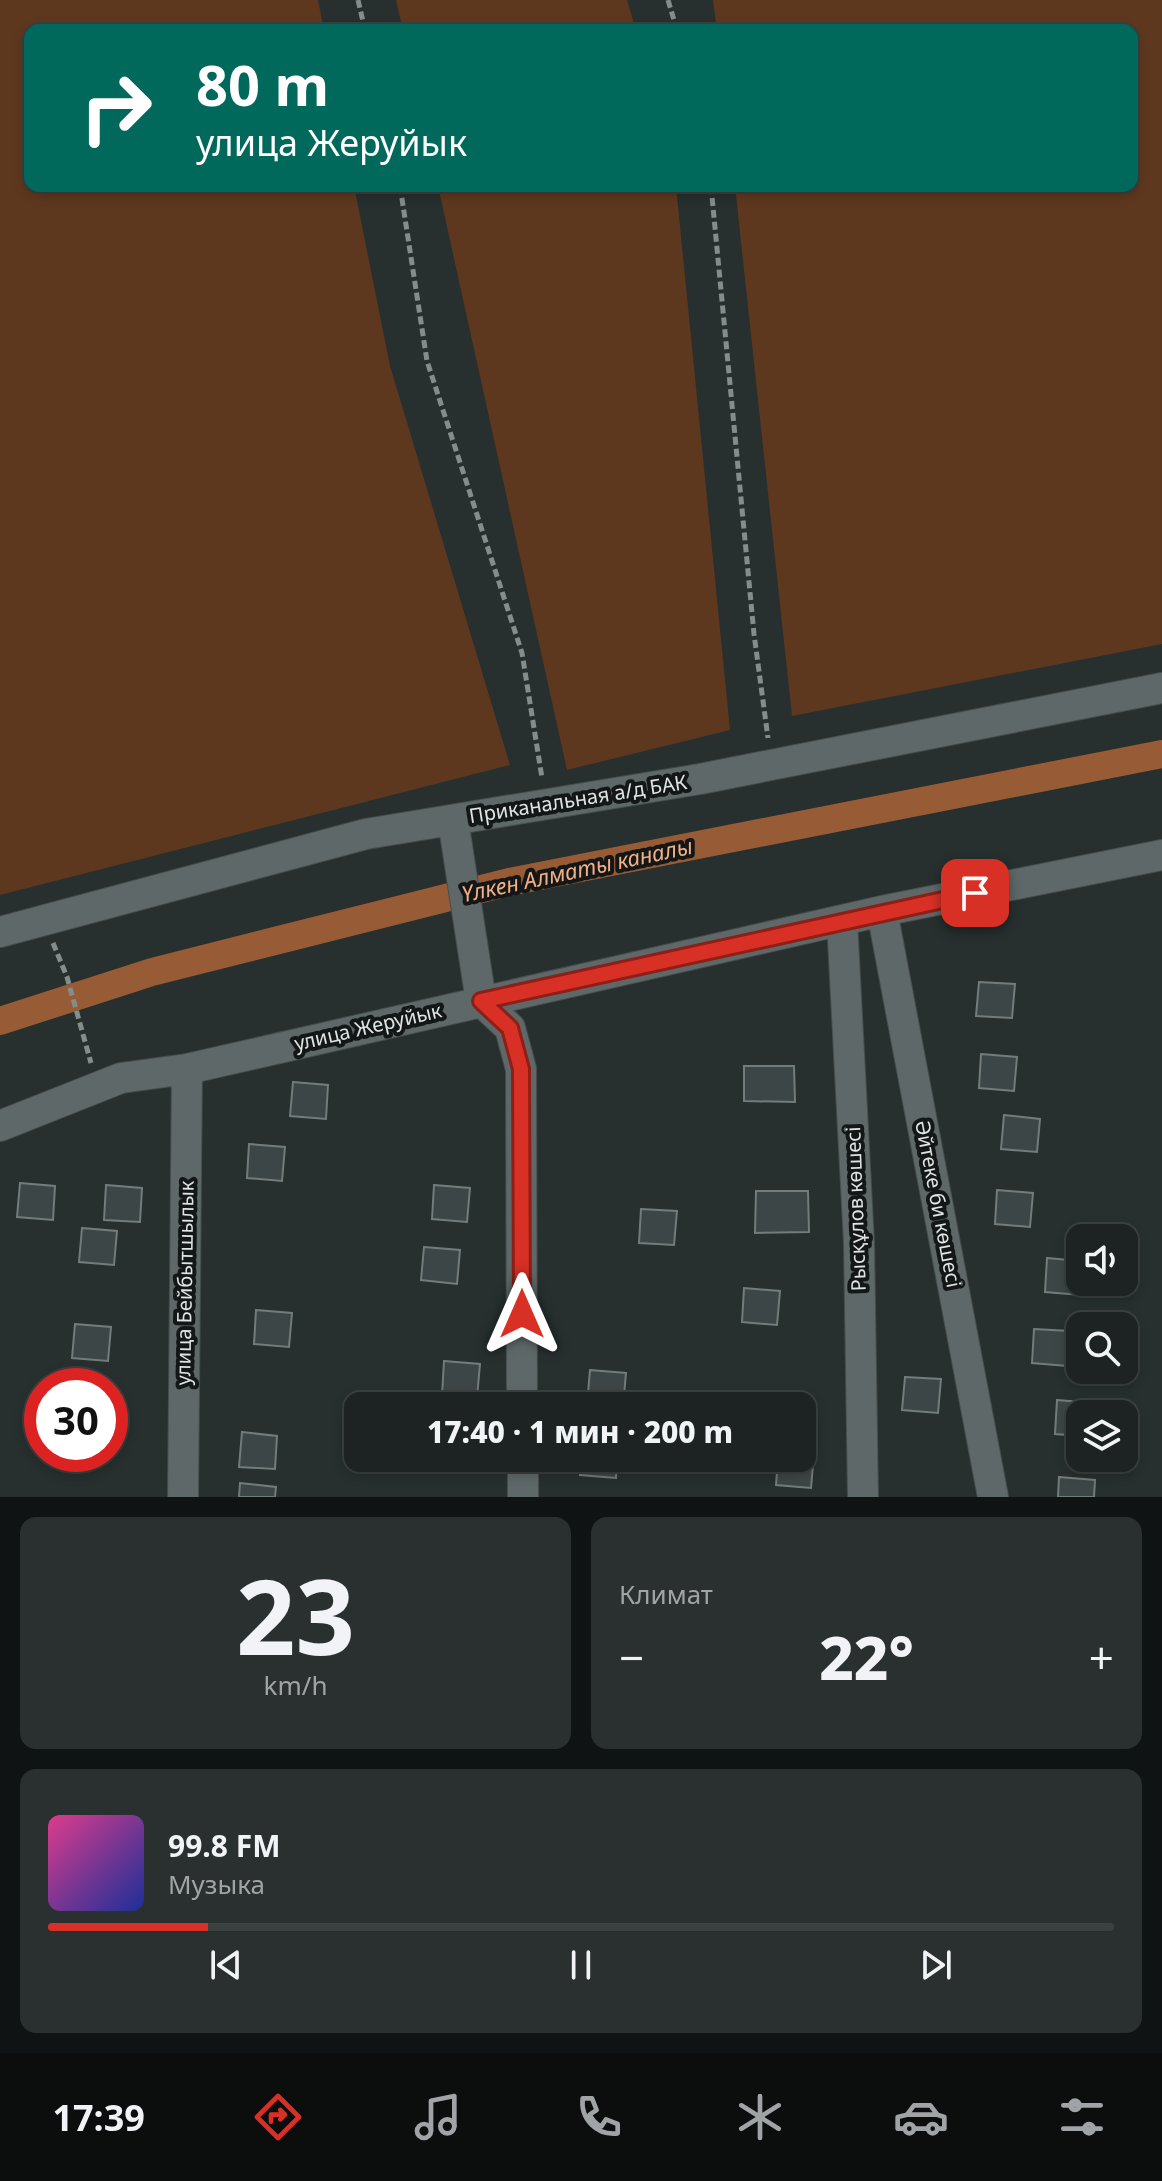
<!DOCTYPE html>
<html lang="ru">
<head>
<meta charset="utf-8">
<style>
  body { margin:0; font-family:"Noto Sans",sans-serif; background:#2a2f30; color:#f1f3f6; height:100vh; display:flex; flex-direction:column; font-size:30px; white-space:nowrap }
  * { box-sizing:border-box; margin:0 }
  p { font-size:26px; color:#a0a4a6 }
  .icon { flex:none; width:44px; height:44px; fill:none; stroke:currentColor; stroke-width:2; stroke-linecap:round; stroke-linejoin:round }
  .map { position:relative; height:1497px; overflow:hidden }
  .panel { display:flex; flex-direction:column; gap:20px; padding:20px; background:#101313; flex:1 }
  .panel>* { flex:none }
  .guide { position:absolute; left:24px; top:24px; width:1114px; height:168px; border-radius:16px; box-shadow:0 4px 12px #0003,0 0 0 2px #3b4041; background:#00695c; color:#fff; overflow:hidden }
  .tools { position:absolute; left:1066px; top:1224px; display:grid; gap:16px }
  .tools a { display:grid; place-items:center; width:72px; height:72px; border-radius:16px; background:#1d2323; box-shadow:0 4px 12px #0003,0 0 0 2px #3b4041; font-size:40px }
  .speed { position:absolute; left:24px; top:1368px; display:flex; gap:16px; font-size:40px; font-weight:700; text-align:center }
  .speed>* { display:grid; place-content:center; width:104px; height:104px; border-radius:50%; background:#1d2323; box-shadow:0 4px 12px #0003,0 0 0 2px #3b4041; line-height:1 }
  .speed .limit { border:12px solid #d22; background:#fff; color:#111 }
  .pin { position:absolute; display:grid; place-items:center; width:68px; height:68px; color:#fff; margin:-34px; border-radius:16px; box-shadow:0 4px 12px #0006 }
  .me { position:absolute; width:88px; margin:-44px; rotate:0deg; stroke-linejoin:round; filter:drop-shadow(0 0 6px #0008) }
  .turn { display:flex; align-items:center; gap:28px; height:168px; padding:0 40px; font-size:36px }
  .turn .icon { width:104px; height:104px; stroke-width:2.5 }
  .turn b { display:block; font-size:56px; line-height:68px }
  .big { font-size:60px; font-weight:800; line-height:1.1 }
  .panel .widget { flex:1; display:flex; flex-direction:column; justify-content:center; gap:12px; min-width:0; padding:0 28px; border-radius:16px; background:#2a2f30 }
  .panel .dial { align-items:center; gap:0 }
  .dial b { font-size:104px; line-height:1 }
  .song { display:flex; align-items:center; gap:24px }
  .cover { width:96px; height:96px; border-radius:12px; background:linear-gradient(135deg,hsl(330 70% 55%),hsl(230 70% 35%)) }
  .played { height:8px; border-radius:4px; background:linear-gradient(90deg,#d93025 15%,#3b4041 15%) }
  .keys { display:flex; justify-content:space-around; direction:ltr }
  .heat { display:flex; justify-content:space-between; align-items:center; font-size:44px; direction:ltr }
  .panel .tiles { flex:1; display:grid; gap:20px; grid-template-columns:1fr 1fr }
  .widget:last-child { grid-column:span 2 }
  .trip { position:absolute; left:344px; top:1392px; width:472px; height:80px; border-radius:16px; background:#1d2323; box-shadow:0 4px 12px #0003,0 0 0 2px #3b4041; font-weight:800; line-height:80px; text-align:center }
  .tab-bar { display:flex; height:128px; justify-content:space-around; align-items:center; background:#0c0e0e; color:#a0a4a6 }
  .tab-bar .icon { width:56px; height:56px }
  .tab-bar .selected { color:#d93025 }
  .tab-bar b { font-size:36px; color:#f1f3f6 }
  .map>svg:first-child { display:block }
  .green { fill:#5e381e }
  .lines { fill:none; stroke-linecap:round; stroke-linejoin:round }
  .canal { stroke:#975c36; stroke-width:28 }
  .building { fill:#3d4646; stroke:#727c7b; stroke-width:2 }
  .minor-casing { stroke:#464d4c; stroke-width:32 }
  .path { stroke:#858c8c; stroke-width:5; stroke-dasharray:8 4; stroke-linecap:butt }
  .minor { stroke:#5f6868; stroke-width:30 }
  .route-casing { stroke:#8d1f18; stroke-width:20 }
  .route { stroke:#d93025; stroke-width:14 }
  .labels { text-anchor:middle; stroke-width:8; stroke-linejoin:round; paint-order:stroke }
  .street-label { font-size:20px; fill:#dfe4e4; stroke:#131717 }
  .water-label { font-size:22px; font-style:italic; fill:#f4b085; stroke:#131717 }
</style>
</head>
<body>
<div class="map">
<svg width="1162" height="1497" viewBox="0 0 1162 1497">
  <rect width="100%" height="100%" fill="#272f2f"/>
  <path class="green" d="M 0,0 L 318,0 L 324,30 L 30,30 L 30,186 L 354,186 L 390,366 L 510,765 L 0,895 Z
    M 396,0 L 627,0 L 636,30 L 403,30 Z
    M 713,0 L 1162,0 L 1162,644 L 792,716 L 735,186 L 1132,186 L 1132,30 L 717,30 Z
    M 438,186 L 676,186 L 730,730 L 567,770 Z"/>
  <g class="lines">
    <path class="canal" d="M 0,1021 L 152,972 L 509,882 L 1162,754"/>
  </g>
  <path class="building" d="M 979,982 L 1015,984 L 1012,1018 L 976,1016 Z
    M 981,1054 L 1017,1057 L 1014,1091 L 979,1088 Z
    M 744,1066 L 794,1066 L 795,1102 L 744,1101 Z
    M 293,1082 L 328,1085 L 326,1119 L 290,1116 Z
    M 1004,1115 L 1040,1119 L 1037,1152 L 1001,1149 Z
    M 249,1144 L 285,1147 L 282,1181 L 247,1178 Z
    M 20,1183 L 55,1186 L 53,1220 L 17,1217 Z
    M 106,1185 L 142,1188 L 140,1222 L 104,1220 Z
    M 434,1185 L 470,1188 L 467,1222 L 432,1219 Z
    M 997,1190 L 1033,1193 L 1030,1227 L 995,1224 Z
    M 756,1191 L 808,1191 L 809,1232 L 755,1233 Z
    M 641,1209 L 677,1211 L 674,1245 L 639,1243 Z
    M 82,1228 L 117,1231 L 114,1265 L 79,1262 Z
    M 424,1247 L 460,1250 L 457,1284 L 421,1280 Z
    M 1047,1258 L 1080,1261 L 1080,1295 L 1045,1292 Z
    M 744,1288 L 780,1291 L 777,1325 L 742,1322 Z
    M 256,1310 L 292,1313 L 289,1347 L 254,1344 Z
    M 75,1324 L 111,1327 L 108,1361 L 72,1358 Z
    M 1034,1329 L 1070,1331 L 1067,1366 L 1032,1363 Z
    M 444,1361 L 480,1364 L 477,1398 L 442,1395 Z
    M 590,1370 L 626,1373 L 623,1406 L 587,1404 Z
    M 905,1377 L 941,1379 L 938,1413 L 902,1410 Z
    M 1057,1400 L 1093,1403 L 1092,1414 L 1080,1414 L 1080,1436 L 1055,1434 Z
    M 242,1432 L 277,1436 L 275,1469 L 239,1467 Z
    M 802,1453 L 814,1454 L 811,1488 L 776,1485 L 778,1458 L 802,1458 Z
    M 66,1454 L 102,1454 L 101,1466 L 65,1463 Z
    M 581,1458 L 617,1458 L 616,1478 L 580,1475 Z
    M 1059,1477 L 1095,1480 L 1094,1497 L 1058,1497 Z
    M 240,1483 L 276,1487 L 275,1497 L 239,1497 Z"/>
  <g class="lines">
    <defs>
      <path id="minor" d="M 453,820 L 481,1001 L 510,1028 L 521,1069 L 522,1406
        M 882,911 L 993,1497
        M 842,921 L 859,1243 L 863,1497
        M 0,932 L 366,834 L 700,779 L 1162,688
        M 0,1126 L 121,1078 L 187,1069 L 882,911 L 1162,855
        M 523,1458 L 523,1497
        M 183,1497 L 187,1069"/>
    </defs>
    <use href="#minor" class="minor-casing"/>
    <path class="path" d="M 358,0 L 365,30
      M 668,0 L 677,30
      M 400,186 L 427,361 L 522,653 L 542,778
      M 711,186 L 754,634 L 768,738
      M 53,943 L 67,977 L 91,1063"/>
    <use href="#minor" class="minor"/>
  </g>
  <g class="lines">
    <defs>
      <path id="route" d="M 522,1314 L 521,1069 L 510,1028 L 481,1001 L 975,893"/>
    </defs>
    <use href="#route" class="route-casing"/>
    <use href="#route" class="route"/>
  </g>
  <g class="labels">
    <g class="street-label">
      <text transform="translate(578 799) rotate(-9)" y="7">Приканальная а/д БАК</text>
      <text transform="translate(368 1027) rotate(-13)" y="7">улица Жеруйык</text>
      <text transform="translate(938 1204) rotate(79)" y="7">Әйтеке би көшесі</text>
      <text transform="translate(856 1209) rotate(-92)" y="7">Рысқұлов көшесі</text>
      <text transform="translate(185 1283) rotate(-89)" y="7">улица Бейбытшылык</text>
    </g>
    <g class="water-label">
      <text transform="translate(577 870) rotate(-12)" y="8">Үлкен Алматы каналы</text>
    </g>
  </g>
</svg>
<div class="tools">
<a><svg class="icon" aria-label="sound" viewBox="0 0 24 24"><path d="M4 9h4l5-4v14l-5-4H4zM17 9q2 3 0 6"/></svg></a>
<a><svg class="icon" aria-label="search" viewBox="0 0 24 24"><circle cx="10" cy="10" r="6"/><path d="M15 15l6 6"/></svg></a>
<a><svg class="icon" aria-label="layers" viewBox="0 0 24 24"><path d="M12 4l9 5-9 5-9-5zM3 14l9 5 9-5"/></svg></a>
</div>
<div class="speed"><div class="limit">30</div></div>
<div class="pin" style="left:975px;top:893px;background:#d93025"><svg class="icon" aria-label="arrive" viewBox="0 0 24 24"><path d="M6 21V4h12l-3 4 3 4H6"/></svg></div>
<svg class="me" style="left:522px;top:1314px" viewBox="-20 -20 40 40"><path d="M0-17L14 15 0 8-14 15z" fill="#d93025" stroke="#fff" stroke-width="4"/></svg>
<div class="trip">17:40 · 1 мин · 200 m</div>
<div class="guide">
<div class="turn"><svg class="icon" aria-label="right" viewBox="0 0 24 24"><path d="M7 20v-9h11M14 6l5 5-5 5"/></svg><div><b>80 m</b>улица Жеруйык</div></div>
</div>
</div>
<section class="panel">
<div class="tiles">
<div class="widget dial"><b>23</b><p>km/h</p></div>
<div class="widget"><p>Климат</p>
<div class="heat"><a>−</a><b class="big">22°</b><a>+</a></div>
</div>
<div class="widget">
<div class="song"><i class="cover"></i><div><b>99.8 FM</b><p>Музыка</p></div></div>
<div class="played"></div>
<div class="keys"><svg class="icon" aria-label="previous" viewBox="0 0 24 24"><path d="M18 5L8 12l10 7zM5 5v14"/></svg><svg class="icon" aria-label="pause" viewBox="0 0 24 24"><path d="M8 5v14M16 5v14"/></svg><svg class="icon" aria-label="next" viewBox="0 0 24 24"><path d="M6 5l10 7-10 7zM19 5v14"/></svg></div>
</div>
</div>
</section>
<nav class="tab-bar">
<b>17:39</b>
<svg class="icon selected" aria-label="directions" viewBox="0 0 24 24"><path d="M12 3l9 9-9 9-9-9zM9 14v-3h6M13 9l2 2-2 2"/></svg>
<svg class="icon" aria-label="music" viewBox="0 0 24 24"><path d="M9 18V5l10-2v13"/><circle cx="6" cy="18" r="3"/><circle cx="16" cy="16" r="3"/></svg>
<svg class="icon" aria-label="phone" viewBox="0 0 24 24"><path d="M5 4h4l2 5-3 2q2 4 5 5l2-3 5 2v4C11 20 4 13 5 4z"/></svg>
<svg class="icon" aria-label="climate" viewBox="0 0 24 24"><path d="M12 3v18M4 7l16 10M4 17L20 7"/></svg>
<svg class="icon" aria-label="car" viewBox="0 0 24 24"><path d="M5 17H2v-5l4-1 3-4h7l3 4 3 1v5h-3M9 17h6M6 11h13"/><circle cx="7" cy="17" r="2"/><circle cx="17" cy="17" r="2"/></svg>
<svg class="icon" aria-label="filters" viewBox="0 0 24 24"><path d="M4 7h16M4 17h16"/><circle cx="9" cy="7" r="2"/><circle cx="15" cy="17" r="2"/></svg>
</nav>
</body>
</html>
